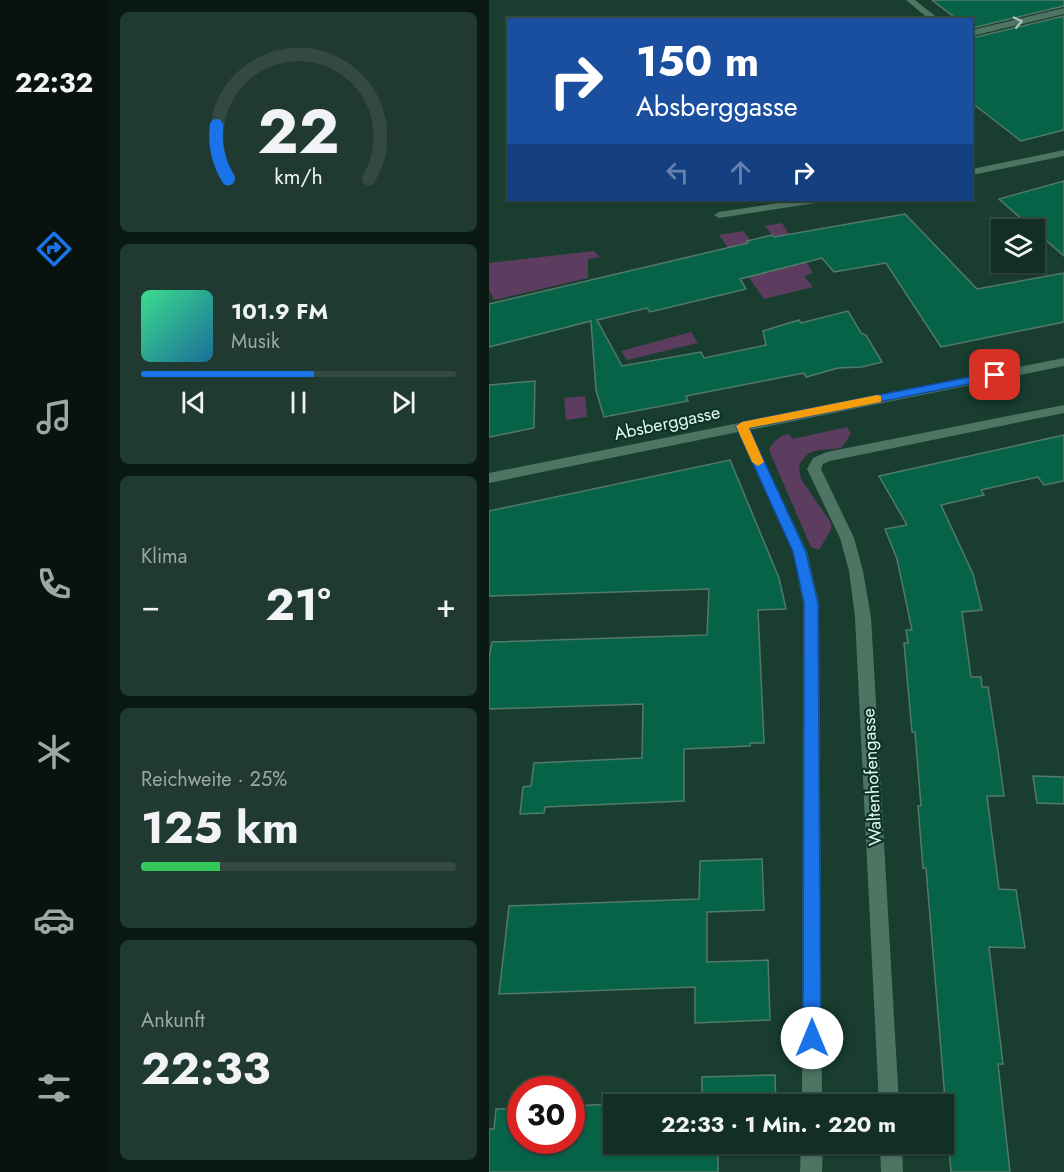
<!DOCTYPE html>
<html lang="de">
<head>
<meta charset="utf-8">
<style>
  body { margin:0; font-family:Jost,sans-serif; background:#203a31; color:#f1f3f6; height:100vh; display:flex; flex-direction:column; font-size:22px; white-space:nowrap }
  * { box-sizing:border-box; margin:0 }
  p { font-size:20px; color:#9da8a6 }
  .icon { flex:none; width:33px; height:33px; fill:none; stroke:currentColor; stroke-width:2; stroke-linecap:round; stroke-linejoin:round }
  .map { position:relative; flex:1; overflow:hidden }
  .side { display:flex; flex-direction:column; gap:12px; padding:12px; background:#0a1914; width:381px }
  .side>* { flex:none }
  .guide { position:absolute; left:18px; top:18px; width:466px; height:183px; border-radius:0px; box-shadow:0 2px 4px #0004,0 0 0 2px #324a41; background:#1a4fa0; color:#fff; overflow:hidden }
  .fabs { position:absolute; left:502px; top:219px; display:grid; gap:12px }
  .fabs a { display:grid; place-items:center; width:54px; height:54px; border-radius:0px; background:#132e24; box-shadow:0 2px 4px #0004,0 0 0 2px #324a41; font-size:30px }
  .speed { position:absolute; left:18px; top:1076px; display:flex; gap:12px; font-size:30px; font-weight:700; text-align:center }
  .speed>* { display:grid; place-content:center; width:78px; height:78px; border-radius:50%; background:#132e24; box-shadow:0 2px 4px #0004,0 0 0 2px #324a41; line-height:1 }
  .speed .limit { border:9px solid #d22; background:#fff; color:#111 }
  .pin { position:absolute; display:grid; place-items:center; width:51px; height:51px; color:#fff; margin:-26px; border-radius:12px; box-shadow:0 3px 9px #0006 }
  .me { position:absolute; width:66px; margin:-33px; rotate:0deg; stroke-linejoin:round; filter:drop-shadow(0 0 4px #0008) }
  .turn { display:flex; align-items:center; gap:21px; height:126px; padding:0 30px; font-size:27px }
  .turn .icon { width:78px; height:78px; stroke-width:2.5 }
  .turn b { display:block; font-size:42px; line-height:51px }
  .lanes { display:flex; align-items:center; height:57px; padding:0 30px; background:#0003; justify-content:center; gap:30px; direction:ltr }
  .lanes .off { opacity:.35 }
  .big { font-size:45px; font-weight:700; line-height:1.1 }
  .side .card { flex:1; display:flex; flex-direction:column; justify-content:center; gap:9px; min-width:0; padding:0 21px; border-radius:9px; background:#203a31 }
  .side .dial { align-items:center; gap:0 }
  .dial svg { height:156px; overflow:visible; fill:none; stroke:#324a41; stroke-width:7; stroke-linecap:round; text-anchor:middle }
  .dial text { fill:#f1f3f6; stroke:none }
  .song { display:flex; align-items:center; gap:18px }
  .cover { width:72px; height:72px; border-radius:9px; background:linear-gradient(135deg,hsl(150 70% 55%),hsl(200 70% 35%)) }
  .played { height:6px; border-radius:3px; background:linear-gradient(90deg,#1a73e8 55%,#324a41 55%) }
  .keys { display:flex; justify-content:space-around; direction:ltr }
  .heat { display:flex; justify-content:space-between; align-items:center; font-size:33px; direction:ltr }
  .charge { height:9px; border-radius:4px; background:linear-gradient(90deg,#34c759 25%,#324a41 0) }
  .trip { position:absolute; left:114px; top:1094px; width:351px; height:60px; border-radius:0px; background:#132e24; box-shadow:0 2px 4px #0004,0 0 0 2px #324a41; font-weight:700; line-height:60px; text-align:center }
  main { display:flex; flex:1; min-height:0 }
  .tab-bar { display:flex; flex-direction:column; width:108px; justify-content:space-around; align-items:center; background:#08120e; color:#9da8a6 }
  .tab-bar .icon { width:42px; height:42px }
  .tab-bar .current { color:#1a73e8 }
  .tab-bar b { font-size:27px; color:#f1f3f6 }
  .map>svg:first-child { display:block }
  .green { fill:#5d3d5f }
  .building { fill:#076348; stroke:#537969; stroke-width:1.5 }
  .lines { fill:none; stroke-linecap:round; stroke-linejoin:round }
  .minor { fill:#4e7464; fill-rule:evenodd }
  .oneway { stroke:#a8c3b7 }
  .route { fill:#1a73e8; stroke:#114b97; stroke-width:1.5 }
  .slow { fill:#f59e0b }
  .labels { text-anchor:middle; stroke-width:4.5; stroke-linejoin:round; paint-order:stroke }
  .street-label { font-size:18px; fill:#e4f8ef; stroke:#0d3426 }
</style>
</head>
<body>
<main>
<nav class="tab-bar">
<b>22:32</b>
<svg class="icon current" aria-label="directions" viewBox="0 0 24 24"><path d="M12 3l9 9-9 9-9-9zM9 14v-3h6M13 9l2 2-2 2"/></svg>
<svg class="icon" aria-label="music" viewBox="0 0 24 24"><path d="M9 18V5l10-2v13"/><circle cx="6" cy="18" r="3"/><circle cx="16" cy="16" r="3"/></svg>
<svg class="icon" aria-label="phone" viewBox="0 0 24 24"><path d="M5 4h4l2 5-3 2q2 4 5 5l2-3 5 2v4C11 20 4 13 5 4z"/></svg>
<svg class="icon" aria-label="climate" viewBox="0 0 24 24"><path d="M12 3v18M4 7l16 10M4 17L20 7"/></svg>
<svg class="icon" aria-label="car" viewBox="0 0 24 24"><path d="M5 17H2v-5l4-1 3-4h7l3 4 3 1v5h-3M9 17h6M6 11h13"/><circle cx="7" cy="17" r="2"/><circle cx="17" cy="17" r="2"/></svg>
<svg class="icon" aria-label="filters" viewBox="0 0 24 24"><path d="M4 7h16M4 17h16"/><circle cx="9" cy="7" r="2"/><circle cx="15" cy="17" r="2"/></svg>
</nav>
<section class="side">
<div class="card dial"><svg viewBox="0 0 100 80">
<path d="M14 69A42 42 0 1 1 86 69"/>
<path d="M14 69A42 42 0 0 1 8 42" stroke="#1a73e8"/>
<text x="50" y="56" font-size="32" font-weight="700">22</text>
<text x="50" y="72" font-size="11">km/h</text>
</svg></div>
<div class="card">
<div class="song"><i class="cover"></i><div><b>101.9 FM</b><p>Musik</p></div></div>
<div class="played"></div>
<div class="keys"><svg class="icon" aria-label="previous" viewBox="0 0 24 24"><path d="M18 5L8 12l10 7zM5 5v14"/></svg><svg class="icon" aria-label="pause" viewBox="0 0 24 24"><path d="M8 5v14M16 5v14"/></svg><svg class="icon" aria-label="next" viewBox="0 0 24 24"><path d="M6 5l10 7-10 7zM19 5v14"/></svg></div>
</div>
<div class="card"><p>Klima</p>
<div class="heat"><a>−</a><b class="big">21°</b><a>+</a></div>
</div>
<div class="card"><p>Reichweite · 25%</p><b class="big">125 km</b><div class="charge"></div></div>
<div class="card"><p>Ankunft</p><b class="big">22:33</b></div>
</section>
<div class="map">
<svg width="575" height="1172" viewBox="0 0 575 1172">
  <rect width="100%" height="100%" fill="#193e30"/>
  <path class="green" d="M 293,223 L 324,273 L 315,276 L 324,287 L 275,299 L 230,235 L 254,231 L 261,240 L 258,241 L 281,271 L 306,264 L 276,226 Z
    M 105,251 L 111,257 L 99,259 L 99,278 L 5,300 L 0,289 L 0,263 Z
    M 202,332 L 209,343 L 138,360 L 132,351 Z
    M 96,396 L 98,417 L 77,420 L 75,398 Z
    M 358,427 L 362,434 L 352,448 C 334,451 319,446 310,466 L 312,479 L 342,523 L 342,530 L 330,550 L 322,547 L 280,450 C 285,440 289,437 300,434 L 304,439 Z"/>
  <path class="building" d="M 443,0 L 575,0 L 575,6 L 483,28 L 483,20 L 469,20 Z
    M 575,16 L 575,130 L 532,141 L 483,103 L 483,38 Z
    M 575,181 L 575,256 L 510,199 Z
    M 416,214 L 488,289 L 575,273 L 575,322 L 452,347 L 397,263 L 345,272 L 333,258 L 251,279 L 257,289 L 161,312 L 158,308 L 108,320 L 133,366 L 212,352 L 215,358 L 277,345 L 274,331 L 310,320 L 312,323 L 359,311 L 372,333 L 377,335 L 393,362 L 373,367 L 349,368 L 317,377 L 315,373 L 197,396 L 199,401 L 115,417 L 107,390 L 102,321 L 0,347 L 0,304 L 259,243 L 258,241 L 283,235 L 285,237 Z
    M 46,381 L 45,428 L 0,437 L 0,385 Z
    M 575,435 L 575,481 L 555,485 L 549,477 L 492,490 L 495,495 L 452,505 L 484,574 L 493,610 L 473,612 L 482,677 L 492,677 L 493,687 L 499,687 L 509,751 L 515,796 L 498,796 L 510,889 L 527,890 L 536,948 L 500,947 L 514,1064 L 509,1064 L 521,1172 L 462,1172 L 437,868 L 434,868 L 429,806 L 432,806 L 426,732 L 423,732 L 415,643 L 419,643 L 417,630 L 423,630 L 408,559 L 396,529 L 418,525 L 390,476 Z
    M 241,460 L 290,578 L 297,609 L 269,610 L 275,743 L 261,743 L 261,746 L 195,749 L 195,801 L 56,807 L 55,813 L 31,814 L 34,787 L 42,786 L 45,763 L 153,758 L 154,704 L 0,709 L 0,658 L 3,642 L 218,635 L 220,589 L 0,596 L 0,511 Z
    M 544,776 L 575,777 L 575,804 L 548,803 Z
    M 273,859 L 275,910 L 218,912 L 218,962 L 279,960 L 281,1020 L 206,1023 L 206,987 L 10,994 L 20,906 L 210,899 L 211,861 Z
    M 286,1075 L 287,1104 L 136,1104 L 213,1101 L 213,1077 Z
    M 124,1104 L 124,1143 L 289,1143 L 289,1145 L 229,1147 L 229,1172 L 0,1172 L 0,1129 L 5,1129 L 7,1109 L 32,1108 L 32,1140 L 82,1140 L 82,1106 Z"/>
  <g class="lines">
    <path class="minor" d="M 417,0 L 426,0 L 451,20 L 441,20 Z
      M 575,8 L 575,14 L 483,36 L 483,30 Z
      M 575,150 L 575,156 L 483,175 L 483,169 Z
      M 309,200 L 332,200 L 327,203 L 230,218 L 225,215 L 230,212 Z
      M 575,358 L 575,366 L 261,430 L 318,552 L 330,603 L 333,1104 L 313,1104 L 314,603 L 304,552 L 249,432 L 0,483 L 0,473 Z
      M 575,405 L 575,413 L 341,461 L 334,464 L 332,469 L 365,538 L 374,571 L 382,617 L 410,1104 L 390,1104 L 366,617 L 360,571 L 351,538 L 318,469 L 324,458 L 338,452 Z
      M 312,1143 L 334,1143 L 333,1172 L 311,1172 Z
      M 391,1143 L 413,1143 L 414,1172 L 392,1172 Z"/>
  </g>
  <defs><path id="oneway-chevron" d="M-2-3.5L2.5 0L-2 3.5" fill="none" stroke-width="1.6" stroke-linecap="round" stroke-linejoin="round" transform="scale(1.5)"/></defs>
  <use class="oneway" href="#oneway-chevron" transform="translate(529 22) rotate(-13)"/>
  <path class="route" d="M 506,372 L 510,373 L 510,378 L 260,428 L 317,552 L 329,603 L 332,1038 L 329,1044 L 323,1047 L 316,1044 L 314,1038 L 315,603 L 304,552 L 247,426 L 253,422 Z"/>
  <path class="slow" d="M 388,395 L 392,396 L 392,402 L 260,428 L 275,462 L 269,466 L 263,462 L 247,426 L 253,422 Z"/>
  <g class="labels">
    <g class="street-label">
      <text transform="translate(178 423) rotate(-12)" y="6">Absberggasse</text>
      <text transform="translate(383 777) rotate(-93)" y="6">Waltenhofengasse</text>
    </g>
  </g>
</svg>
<div class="fabs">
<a><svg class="icon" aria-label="layers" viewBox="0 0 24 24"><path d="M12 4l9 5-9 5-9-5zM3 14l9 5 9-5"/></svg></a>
</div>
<div class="speed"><div class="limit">30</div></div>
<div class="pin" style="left:506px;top:375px;background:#d93025"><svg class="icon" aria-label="arrive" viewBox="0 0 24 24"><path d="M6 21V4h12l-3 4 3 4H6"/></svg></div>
<svg class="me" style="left:323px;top:1038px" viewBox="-20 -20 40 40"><circle r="19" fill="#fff"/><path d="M0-13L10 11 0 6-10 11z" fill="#1a73e8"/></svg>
<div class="trip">22:33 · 1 Min. · 220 m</div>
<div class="guide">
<div class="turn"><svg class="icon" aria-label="right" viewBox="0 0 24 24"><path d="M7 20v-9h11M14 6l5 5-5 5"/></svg><div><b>150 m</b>Absberggasse</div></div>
<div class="lanes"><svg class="icon off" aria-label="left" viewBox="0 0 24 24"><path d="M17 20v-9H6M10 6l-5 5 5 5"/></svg><svg class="icon off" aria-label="ahead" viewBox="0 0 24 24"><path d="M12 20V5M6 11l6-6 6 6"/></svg><svg class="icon" aria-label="right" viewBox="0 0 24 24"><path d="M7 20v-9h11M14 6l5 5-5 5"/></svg></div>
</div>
</div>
</main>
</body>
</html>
